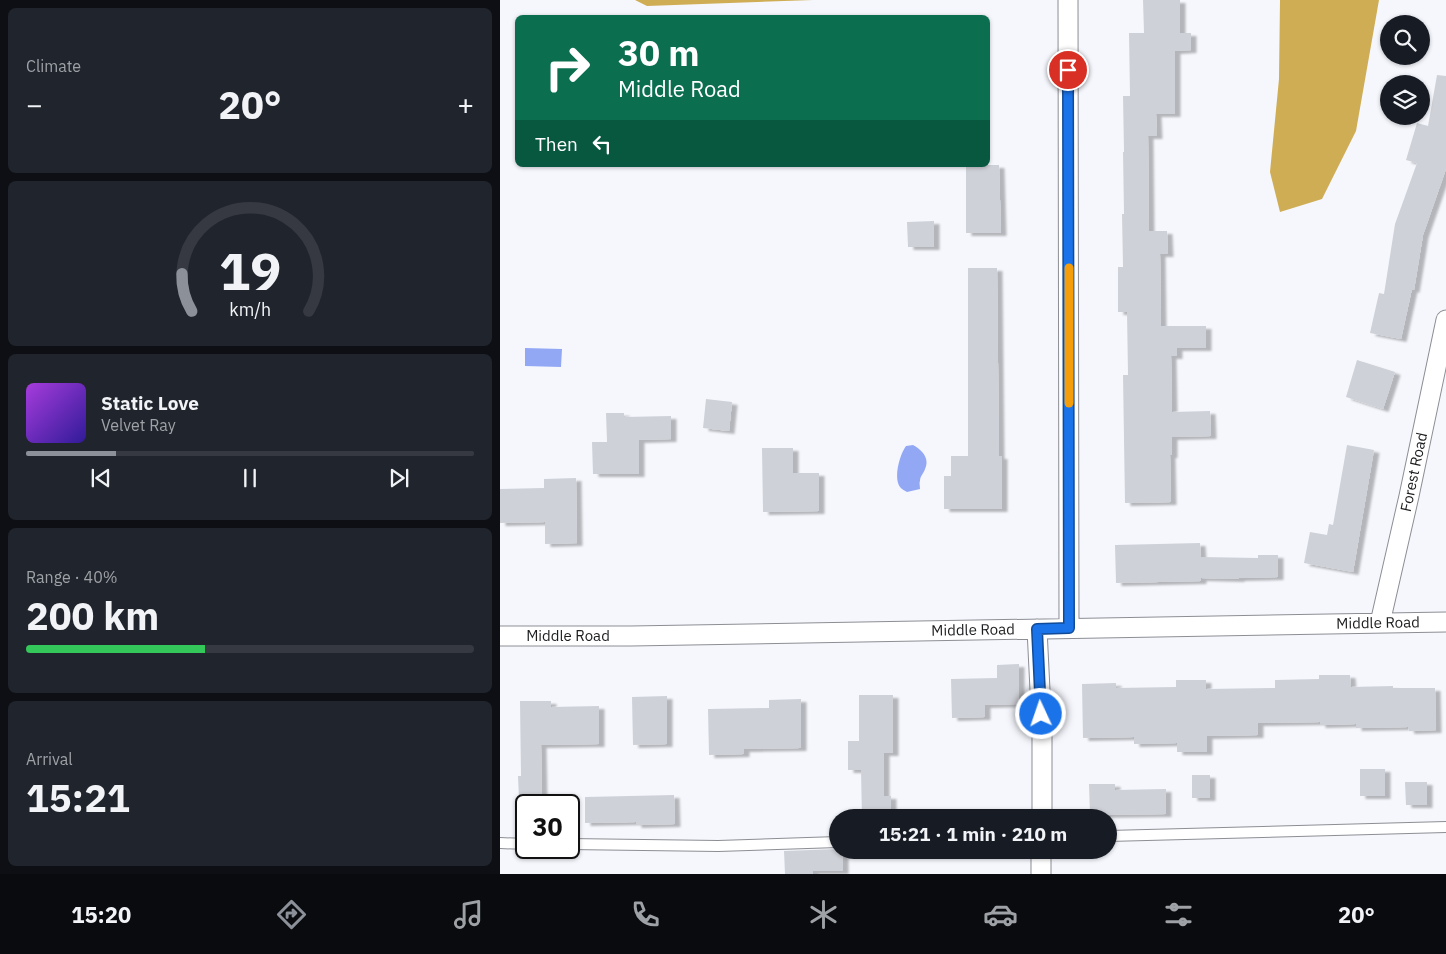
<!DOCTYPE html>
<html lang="en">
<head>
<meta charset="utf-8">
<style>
  body { margin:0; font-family:"IBM Plex Sans",sans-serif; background:#20242c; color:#f1f3f6; height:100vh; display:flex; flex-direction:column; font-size:19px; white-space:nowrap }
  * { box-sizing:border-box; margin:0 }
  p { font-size:16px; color:#9ea1a6 }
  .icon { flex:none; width:28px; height:28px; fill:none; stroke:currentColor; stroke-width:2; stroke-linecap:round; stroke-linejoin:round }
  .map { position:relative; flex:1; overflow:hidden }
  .side { display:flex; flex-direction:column; gap:8px; padding:8px; background:#0d0f14; width:500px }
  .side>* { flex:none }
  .top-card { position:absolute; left:15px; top:15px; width:475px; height:152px; border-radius:8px; box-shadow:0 1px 4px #0004; background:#0b6e4f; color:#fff; overflow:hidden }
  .controls { position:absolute; left:880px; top:15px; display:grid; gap:10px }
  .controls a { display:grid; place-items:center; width:50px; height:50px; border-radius:50%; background:#171b24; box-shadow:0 1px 4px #0004; font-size:25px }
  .speed { position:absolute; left:15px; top:794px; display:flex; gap:10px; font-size:25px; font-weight:700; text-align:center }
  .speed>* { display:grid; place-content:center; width:65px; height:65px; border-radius:50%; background:#171b24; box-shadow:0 1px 4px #0004; line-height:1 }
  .speed .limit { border:2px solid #111; border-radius:8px; background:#fff; color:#111 }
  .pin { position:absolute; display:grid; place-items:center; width:42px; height:42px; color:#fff; margin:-21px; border:2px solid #fff; border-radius:50%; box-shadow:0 1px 5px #0007 }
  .me { position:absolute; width:55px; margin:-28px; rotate:357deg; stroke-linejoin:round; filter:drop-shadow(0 0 4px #0008) }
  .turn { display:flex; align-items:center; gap:18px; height:105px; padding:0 20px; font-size:22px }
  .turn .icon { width:65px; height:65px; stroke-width:2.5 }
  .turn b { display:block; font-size:35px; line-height:42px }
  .then { display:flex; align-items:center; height:48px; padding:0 20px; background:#0003; gap:10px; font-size:19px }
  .big { font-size:38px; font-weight:700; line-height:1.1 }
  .side .tile { flex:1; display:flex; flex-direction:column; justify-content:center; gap:8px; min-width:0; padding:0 18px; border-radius:8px; background:#20242c }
  .side .dial { align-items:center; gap:0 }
  .dial svg { height:130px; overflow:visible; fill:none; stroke:#363941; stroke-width:7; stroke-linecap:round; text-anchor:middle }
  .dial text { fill:#f1f3f6; stroke:none }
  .song { display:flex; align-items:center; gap:15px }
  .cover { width:60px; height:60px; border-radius:8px; background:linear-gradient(135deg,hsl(280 70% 55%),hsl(250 70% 35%)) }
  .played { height:5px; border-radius:2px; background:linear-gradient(90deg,#8c9099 20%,#363941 20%) }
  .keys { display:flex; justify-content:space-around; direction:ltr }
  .heat { display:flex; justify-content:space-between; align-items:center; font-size:28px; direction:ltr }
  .charge { height:8px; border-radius:4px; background:linear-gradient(90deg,#34c759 40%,#363941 0) }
  .trip { position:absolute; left:329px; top:809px; width:288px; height:50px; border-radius:25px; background:#171b24; box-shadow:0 1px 4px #0004; font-weight:700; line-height:50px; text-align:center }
  .dock { display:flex; height:80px; justify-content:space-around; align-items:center; background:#090b0e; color:#9ea1a6 }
  .dock .icon { width:35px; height:35px }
  .dock .on { color:#8c9099 }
  .dock b { font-size:22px; color:#f1f3f6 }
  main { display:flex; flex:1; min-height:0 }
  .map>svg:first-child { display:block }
  .forest { fill:#cfad54 }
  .water { fill:#92a8f5 }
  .building { fill:#cfd1d8; filter:url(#shadow) }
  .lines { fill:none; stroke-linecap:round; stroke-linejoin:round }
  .service-casing { stroke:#8c8e94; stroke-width:12 }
  .minor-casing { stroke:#8c8e94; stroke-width:21 }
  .service { stroke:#fff; stroke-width:10 }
  .minor { stroke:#fff; stroke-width:19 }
  .route-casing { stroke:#114b97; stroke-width:12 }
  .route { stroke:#1a73e8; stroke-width:9 }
  .slow { stroke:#f59e0b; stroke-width:9 }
  .labels { text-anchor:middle; stroke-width:4; stroke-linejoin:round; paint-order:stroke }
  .street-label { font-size:15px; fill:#1c1d1f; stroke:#fff }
</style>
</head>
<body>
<main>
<section class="side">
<div class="tile"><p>Climate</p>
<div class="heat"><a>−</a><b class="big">20°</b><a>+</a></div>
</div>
<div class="tile dial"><svg viewBox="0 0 100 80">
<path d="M14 69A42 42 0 1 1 86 69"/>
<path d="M14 69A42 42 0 0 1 8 46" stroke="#8c9099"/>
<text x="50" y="56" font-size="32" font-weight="700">19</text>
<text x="50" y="72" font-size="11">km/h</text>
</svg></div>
<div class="tile">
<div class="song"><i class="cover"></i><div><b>Static Love</b><p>Velvet Ray</p></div></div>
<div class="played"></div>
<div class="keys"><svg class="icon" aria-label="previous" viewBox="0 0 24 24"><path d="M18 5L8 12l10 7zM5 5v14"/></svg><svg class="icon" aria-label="pause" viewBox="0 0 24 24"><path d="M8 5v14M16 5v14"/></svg><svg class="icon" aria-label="next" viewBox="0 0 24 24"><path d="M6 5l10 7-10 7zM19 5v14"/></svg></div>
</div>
<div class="tile"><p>Range · 40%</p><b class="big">200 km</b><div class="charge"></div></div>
<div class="tile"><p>Arrival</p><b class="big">15:21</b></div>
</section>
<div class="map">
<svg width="946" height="874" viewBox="0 0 946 874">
  <defs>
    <filter id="shadow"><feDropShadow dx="5.5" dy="3" stdDeviation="1" flood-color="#0004"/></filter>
  </defs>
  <rect width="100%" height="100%" fill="#f5f7fd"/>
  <path class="forest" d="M 135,0 L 313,0 L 147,6 Z
    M 780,0 L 879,0 L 856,131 L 822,199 L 780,212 L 770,172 L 779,79 Z"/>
  <path class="water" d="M 25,348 L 62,349 L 61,367 L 25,366 Z
    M 413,445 C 422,450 430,458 425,469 C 424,473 420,476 420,481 C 419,483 420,486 420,489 L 407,492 C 404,490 401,489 400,487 C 393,478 400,454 406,446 Z"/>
  <path class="building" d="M 643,0 L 680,0 L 680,33 L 691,33 L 691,50 L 675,51 L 675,114 L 656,114 L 657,136 L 648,136 L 649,231 L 667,231 L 668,254 L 660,254 L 661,326 L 706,326 L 706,348 L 677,348 L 677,356 L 671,356 L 672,412 L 710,411 L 711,436 L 672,437 L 672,455 L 670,455 L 671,502 L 625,503 L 623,375 L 628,375 L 627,312 L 618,312 L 618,267 L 623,267 L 622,214 L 624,214 L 623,152 L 624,152 L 623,96 L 630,96 L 629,33 L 644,33 Z
    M 937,75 L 946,76 L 946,169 L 923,235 L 914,290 L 912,289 L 901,339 L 870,333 L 879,293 L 884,294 L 895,224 L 917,163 L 906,160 L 917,123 L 928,126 Z
    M 466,165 L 499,165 L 501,233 L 466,233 Z
    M 434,221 L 434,247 L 408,247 L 407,222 Z
    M 468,268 L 497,268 L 499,456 L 502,456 L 502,509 L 444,509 L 444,476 L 451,476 L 451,456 L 468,456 Z
    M 857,360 L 895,372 L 883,409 L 846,397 Z
    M 206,399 L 232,402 L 229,431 L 203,428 Z
    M 106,413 L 124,413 L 124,417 L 171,416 L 171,439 L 139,440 L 139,474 L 93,474 L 92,442 L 107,442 Z
    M 847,445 L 874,450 L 853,572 L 804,563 L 810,532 L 827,535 L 829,524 L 833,525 Z
    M 262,448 L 293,448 L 293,473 L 319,473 L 319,511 L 263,512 Z
    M 76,478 L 77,543 L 45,544 L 45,522 L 0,523 L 0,489 L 44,488 L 44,479 Z
    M 700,543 L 701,557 L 758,558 L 758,555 L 778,555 L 778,577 L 739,578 L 739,579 L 701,578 L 701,581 L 616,583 L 615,545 Z
    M 519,664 L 519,704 L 485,705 L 485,717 L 452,718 L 451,679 L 497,678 L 497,665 Z
    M 819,675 L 850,675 L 851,687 L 893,686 L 893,688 L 935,688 L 936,730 L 909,731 L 908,727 L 856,728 L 856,724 L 820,725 L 820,722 L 758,723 L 758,735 L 707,736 L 707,752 L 677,752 L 677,743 L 634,744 L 634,737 L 583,738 L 582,684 L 616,683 L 616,688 L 676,687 L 676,680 L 706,680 L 706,689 L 775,688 L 775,680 L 819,679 Z
    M 359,695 L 393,695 L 393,753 L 384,753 L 384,796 L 391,796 L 391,818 L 362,818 L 361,770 L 348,770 L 348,741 L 359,741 Z
    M 167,696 L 167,744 L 133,745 L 132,697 Z
    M 301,699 L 301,748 L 244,749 L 244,754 L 209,755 L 208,709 L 269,708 L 269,700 Z
    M 20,701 L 51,701 L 51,707 L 99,706 L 99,744 L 41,745 L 42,798 L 19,799 L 18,776 L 21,776 Z
    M 860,769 L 885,769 L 885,796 L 860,796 Z
    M 692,775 L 710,775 L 710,798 L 692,798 Z
    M 905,782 L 927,782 L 927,805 L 906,805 Z
    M 589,784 L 615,784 L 615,790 L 666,789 L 666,814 L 590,815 Z
    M 174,795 L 175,824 L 136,825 L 136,822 L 85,823 L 85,797 Z
    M 338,849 L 338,850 L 343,850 L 343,871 L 313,871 L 313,874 L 285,874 L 284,851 Z"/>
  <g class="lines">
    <defs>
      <path id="service" d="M 608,836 L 946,827
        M 0,843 L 26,844
        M 69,844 L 218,846 L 338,842"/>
      <path id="minor" d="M 568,0 L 569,628
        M 880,623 L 909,496 L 946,320
        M 537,629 L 542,731 L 542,818
        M 0,636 L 131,636 L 946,622
        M 541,874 L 541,850"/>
    </defs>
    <use href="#service" class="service-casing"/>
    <use href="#minor" class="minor-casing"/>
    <use href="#service" class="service"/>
    <use href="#minor" class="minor"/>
  </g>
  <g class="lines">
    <defs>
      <path id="route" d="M 541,714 L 537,629 L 569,628 L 568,70"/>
    </defs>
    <use href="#route" class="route-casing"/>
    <use href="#route" class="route"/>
    <path class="slow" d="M 569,268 L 569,403"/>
  </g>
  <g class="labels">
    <g class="street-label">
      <text transform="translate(914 472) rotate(-78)" y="5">Forest Road</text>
      <text transform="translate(878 623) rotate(-1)" y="5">Middle Road</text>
      <text transform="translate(473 630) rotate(-1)" y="5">Middle Road</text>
      <text x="68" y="641">Middle Road</text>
    </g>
  </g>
</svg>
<div class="controls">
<a><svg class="icon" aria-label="search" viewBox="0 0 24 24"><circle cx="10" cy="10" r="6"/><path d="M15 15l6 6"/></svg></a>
<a><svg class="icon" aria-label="layers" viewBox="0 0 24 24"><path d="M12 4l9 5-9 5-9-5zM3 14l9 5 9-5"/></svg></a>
</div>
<div class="speed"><div class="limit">30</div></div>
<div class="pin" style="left:568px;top:70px;background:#d93025"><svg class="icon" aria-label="arrive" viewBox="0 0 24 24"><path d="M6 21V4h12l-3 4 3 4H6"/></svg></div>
<svg class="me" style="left:541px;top:714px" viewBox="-20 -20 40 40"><circle r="17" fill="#1a73e8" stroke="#fff" stroke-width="3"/><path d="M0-11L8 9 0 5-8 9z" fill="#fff"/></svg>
<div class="trip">15:21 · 1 min · 210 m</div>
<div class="top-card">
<div class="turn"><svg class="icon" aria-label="right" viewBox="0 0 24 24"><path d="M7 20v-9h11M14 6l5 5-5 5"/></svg><div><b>30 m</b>Middle Road</div></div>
<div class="then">Then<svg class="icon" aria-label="left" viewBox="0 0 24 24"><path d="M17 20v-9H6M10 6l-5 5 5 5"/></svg></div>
</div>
</div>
</main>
<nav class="dock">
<b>15:20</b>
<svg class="icon on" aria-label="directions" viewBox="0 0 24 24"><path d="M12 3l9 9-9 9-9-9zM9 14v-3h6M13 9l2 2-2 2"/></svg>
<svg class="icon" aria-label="music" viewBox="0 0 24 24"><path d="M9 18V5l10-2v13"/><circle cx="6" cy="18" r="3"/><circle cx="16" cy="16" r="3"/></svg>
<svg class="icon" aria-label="phone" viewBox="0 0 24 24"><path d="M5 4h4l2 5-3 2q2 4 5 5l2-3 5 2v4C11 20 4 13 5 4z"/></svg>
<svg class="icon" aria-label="climate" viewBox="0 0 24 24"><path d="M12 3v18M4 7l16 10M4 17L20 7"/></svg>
<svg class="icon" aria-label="car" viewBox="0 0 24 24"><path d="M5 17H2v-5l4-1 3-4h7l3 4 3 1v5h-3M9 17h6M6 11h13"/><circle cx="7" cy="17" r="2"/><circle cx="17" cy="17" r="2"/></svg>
<svg class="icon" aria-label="filters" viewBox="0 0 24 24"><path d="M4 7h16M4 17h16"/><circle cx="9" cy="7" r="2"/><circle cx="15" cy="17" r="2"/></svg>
<b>20°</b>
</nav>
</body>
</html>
